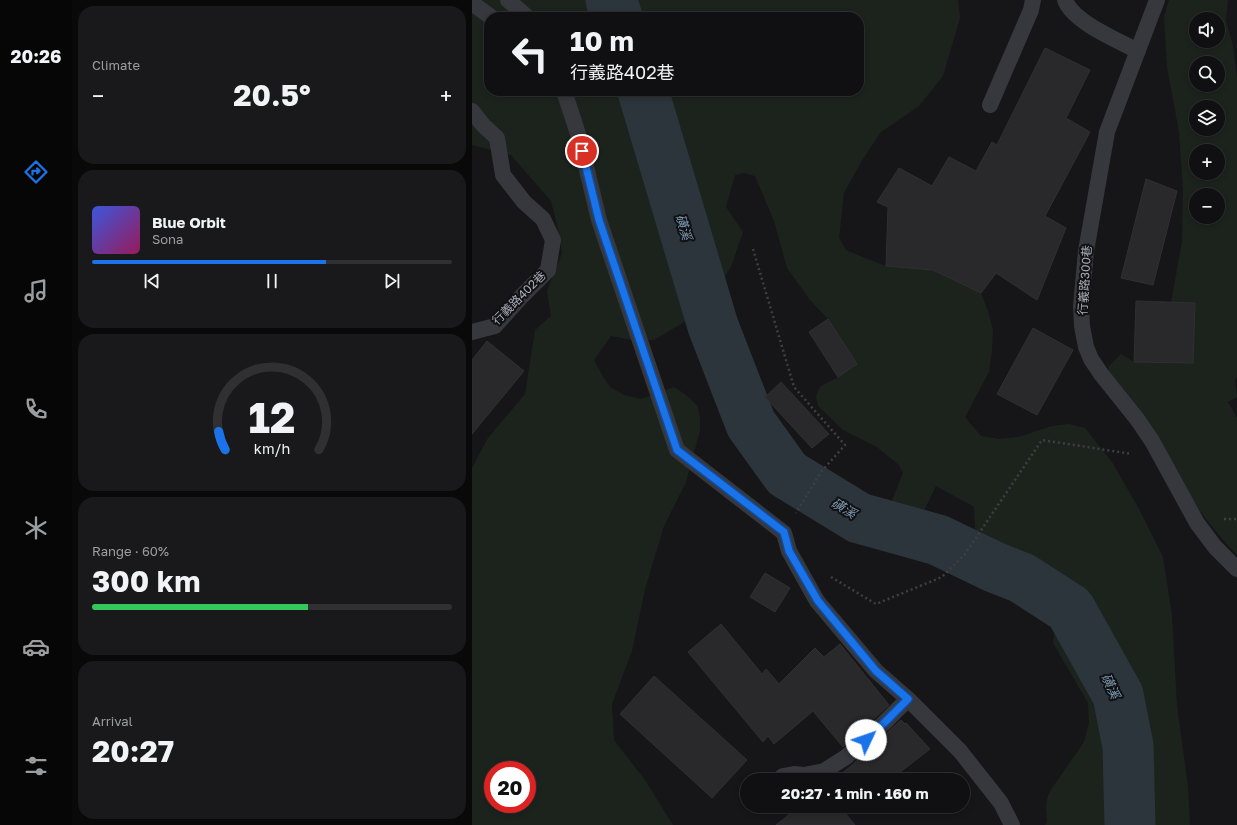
<!DOCTYPE html>
<html lang="en">
<head>
<meta charset="utf-8">
<style>
  body { margin:0; font-family:"Golos Text","Noto Sans TC",sans-serif; background:#19191b; color:#f1f3f6; height:100vh; display:flex; flex-direction:column; font-size:15px; white-space:nowrap }
  * { box-sizing:border-box; margin:0 }
  p { font-size:13px; color:#9c9d9f }
  .icon { flex:none; width:22px; height:22px; fill:none; stroke:currentColor; stroke-width:2; stroke-linecap:round; stroke-linejoin:round }
  .map { position:relative; flex:1; overflow:hidden }
  .side { display:flex; flex-direction:column; gap:6px; padding:6px; background:#09090a; width:400px }
  .side>* { flex:none }
  .top-card { position:absolute; left:12px; top:12px; width:380px; height:84px; border-radius:16px; box-shadow:0 2px 6px #0003,0 0 0 1px #303032; background:#101012; color:#f1f3f6; overflow:hidden }
  .buttons { position:absolute; left:717px; top:12px; display:grid; gap:8px }
  .buttons a { display:grid; place-items:center; width:36px; height:36px; border-radius:50%; background:#101012; box-shadow:0 2px 6px #0003,0 0 0 1px #303032; font-size:20px }
  .speed { position:absolute; left:12px; top:761px; display:flex; gap:8px; font-size:20px; font-weight:700; text-align:center }
  .speed>* { display:grid; place-content:center; width:52px; height:52px; border-radius:50%; background:#101012; box-shadow:0 2px 6px #0003,0 0 0 1px #303032; line-height:1 }
  .speed .limit { border:6px solid #d22; background:#fff; color:#111 }
  .pin { position:absolute; display:grid; place-items:center; width:34px; height:34px; color:#fff; margin:-17px; border:2px solid #fff; border-radius:50%; box-shadow:0 1px 4px #0007 }
  .me { position:absolute; width:44px; margin:-22px; rotate:48deg; stroke-linejoin:round; filter:drop-shadow(0 0 3px #0008) }
  .turn { display:flex; align-items:center; gap:14px; height:84px; padding:0 20px; font-size:18px }
  .turn .icon { width:52px; height:52px; stroke-width:2.5 }
  .turn b { display:block; font-size:28px; line-height:34px }
  .big { font-size:30px; font-weight:700; line-height:1.1 }
  .side .tile { flex:1; display:flex; flex-direction:column; justify-content:center; gap:6px; min-width:0; padding:0 14px; border-radius:16px; background:#19191b }
  .side .dial { align-items:center; gap:0 }
  .dial svg { height:104px; overflow:visible; fill:none; stroke:#303032; stroke-width:7; stroke-linecap:round; text-anchor:middle }
  .dial text { fill:#f1f3f6; stroke:none }
  .song { display:flex; align-items:center; gap:12px }
  .cover { width:48px; height:48px; border-radius:6px; background:linear-gradient(135deg,hsl(230 70% 55%),hsl(330 70% 35%)) }
  .played { height:4px; border-radius:2px; background:linear-gradient(90deg,#1a73e8 65%,#303032 65%) }
  .keys { display:flex; justify-content:space-around; direction:ltr }
  .heat { display:flex; justify-content:space-between; align-items:center; font-size:22px; direction:ltr }
  .charge { height:6px; border-radius:3px; background:linear-gradient(90deg,#34c759 60%,#303032 0) }
  .trip { position:absolute; left:268px; top:773px; width:230px; height:40px; border-radius:20px; background:#101012; box-shadow:0 2px 6px #0003,0 0 0 1px #303032; font-weight:700; line-height:40px; text-align:center }
  main { display:flex; flex:1; min-height:0 }
  .dock { display:flex; flex-direction:column; width:72px; justify-content:space-around; align-items:center; background:#060607; color:#9c9d9f }
  .dock .icon { width:28px; height:28px }
  .dock .on { color:#1a73e8 }
  .dock b { font-size:18px; color:#f1f3f6 }
  .map>svg:first-child { display:block }
  .green { fill:#1c231d; fill-rule:evenodd }
  .lines { fill:none; stroke-linecap:round; stroke-linejoin:round }
  .river { stroke:#2c353c; stroke-width:51 }
  .building { fill:#29292c; stroke:#303034 }
  .path { stroke:#3d3f44; stroke-width:2.5; stroke-dasharray:2 3; stroke-linecap:butt }
  .lane { stroke:#37383d; stroke-width:16 }
  .route-casing { stroke:#114b97; stroke-width:10 }
  .route { stroke:#1a73e8; stroke-width:7 }
  .labels { text-anchor:middle; stroke-width:4; stroke-linejoin:round; paint-order:stroke }
  .street-label { font-size:12px; fill:#a8adb8; stroke:#111113 }
  .water-label { font-size:13px; font-style:italic; fill:#7f9bb3; stroke:#111113 }
</style>
</head>
<body>
<main>
<nav class="dock">
<b>20:26</b>
<svg class="icon on" aria-label="directions" viewBox="0 0 24 24"><path d="M12 3l9 9-9 9-9-9zM9 14v-3h6M13 9l2 2-2 2"/></svg>
<svg class="icon" aria-label="music" viewBox="0 0 24 24"><path d="M9 18V5l10-2v13"/><circle cx="6" cy="18" r="3"/><circle cx="16" cy="16" r="3"/></svg>
<svg class="icon" aria-label="phone" viewBox="0 0 24 24"><path d="M5 4h4l2 5-3 2q2 4 5 5l2-3 5 2v4C11 20 4 13 5 4z"/></svg>
<svg class="icon" aria-label="climate" viewBox="0 0 24 24"><path d="M12 3v18M4 7l16 10M4 17L20 7"/></svg>
<svg class="icon" aria-label="car" viewBox="0 0 24 24"><path d="M5 17H2v-5l4-1 3-4h7l3 4 3 1v5h-3M9 17h6M6 11h13"/><circle cx="7" cy="17" r="2"/><circle cx="17" cy="17" r="2"/></svg>
<svg class="icon" aria-label="filters" viewBox="0 0 24 24"><path d="M4 7h16M4 17h16"/><circle cx="9" cy="7" r="2"/><circle cx="15" cy="17" r="2"/></svg>
</nav>
<section class="side">
<div class="tile"><p>Climate</p>
<div class="heat"><a>−</a><b class="big">20.5°</b><a>+</a></div>
</div>
<div class="tile">
<div class="song"><i class="cover"></i><div><b>Blue Orbit</b><p>Sona</p></div></div>
<div class="played"></div>
<div class="keys"><svg class="icon" aria-label="previous" viewBox="0 0 24 24"><path d="M18 5L8 12l10 7zM5 5v14"/></svg><svg class="icon" aria-label="pause" viewBox="0 0 24 24"><path d="M8 5v14M16 5v14"/></svg><svg class="icon" aria-label="next" viewBox="0 0 24 24"><path d="M6 5l10 7-10 7zM19 5v14"/></svg></div>
</div>
<div class="tile dial"><svg viewBox="0 0 100 80">
<path d="M14 69A42 42 0 1 1 86 69"/>
<path d="M14 69A42 42 0 0 1 9 55" stroke="#1a73e8"/>
<text x="50" y="56" font-size="32" font-weight="700">12</text>
<text x="50" y="72" font-size="11">km/h</text>
</svg></div>
<div class="tile"><p>Range · 60%</p><b class="big">300 km</b><div class="charge"></div></div>
<div class="tile"><p>Arrival</p><b class="big">20:27</b></div>
</section>
<div class="map">
<svg width="765" height="825" viewBox="0 0 765 825">
  <rect width="100%" height="100%" fill="#161618"/>
  <path class="green" d="M 0,0 L 486,0 L 488,18 L 471,76 L 447,106 L 409,132 L 389,162 L 372,193 L 367,238 L 374,250 L 393,258 L 414,266 L 461,270 L 509,293 L 516,311 L 521,330 L 520,351 L 517,372 L 493,417 L 509,436 L 527,439 L 546,437 L 580,426 L 597,424 L 613,428 L 640,462 L 667,509 L 691,557 L 700,615 L 705,706 L 716,786 L 718,825 L 573,825 L 575,822 C 574,811 573,802 578,791 L 612,742 L 617,723 L 616,703 L 581,643 L 583,627 L 582,615 L 569,604 L 529,578 L 513,562 L 504,547 L 502,507 L 464,486 L 441,533 C 429,537 417,537 410,525 L 431,473 L 427,465 L 405,447 L 371,430 L 346,406 L 344,396 L 348,387 L 366,377 L 385,364 L 356,319 L 338,300 L 315,268 L 302,221 L 283,176 L 272,173 L 263,175 L 254,207 L 271,232 L 259,267 L 239,297 L 214,321 L 182,340 L 160,340 L 139,336 L 122,360 L 129,373 L 138,387 L 152,395 L 169,399 L 202,387 L 214,395 L 225,405 L 228,417 L 228,431 L 214,482 L 192,526 L 173,589 L 160,651 L 140,704 L 142,740 L 173,780 L 201,825 L 0,825 L 0,468 L 16,438 L 53,394 L 63,330 L 79,316 L 75,291 L 90,253 L 87,233 L 79,201 L 39,155 L 0,145 ZM 17,17 L 387,17 L 387,91 L 17,91 ZM 21,770 L 55,770 L 55,804 L 21,804 Z
    M 697,0 L 756,0 L 754,20 L 761,46 L 765,78 L 765,378 L 763,379 L 765,397 L 756,402 L 765,418 L 765,555 L 746,534 L 721,502 L 636,372 L 637,366 L 649,354 L 662,362 L 721,363 L 723,303 L 699,302 L 710,242 L 711,189 L 707,132 L 695,67 L 692,16 ZM 724,19 L 746,19 L 746,41 L 724,41 ZM 724,63 L 746,63 L 746,85 L 724,85 ZM 724,107 L 746,107 L 746,129 L 724,129 ZM 724,151 L 746,151 L 746,173 L 724,173 ZM 724,195 L 746,195 L 746,217 L 724,217 Z"/>
  <g class="lines">
    <path class="river" d="M 139,0 L 145,17
      M 171,91 L 241,326 L 279,424 L 315,474 L 387,518 L 466,540 L 522,567 L 550,578 L 598,609 L 646,695 L 656,746 L 658,825"/>
  </g>
  <path class="building" d="M 573,48 L 618,70 L 594,118 L 618,132 L 573,216 L 594,228 L 565,300 L 524,273 L 509,293 L 461,270 L 414,266 L 416,207 L 405,202 L 427,168 L 460,186 L 477,157 L 504,171 L 520,142 L 525,145 Z
    M 674,179 L 705,191 L 681,285 L 649,278 Z
    M 664,301 L 723,303 L 721,363 L 662,362 Z
    M 356,319 L 385,364 L 366,377 L 337,332 Z
    M 561,328 L 601,350 L 565,415 L 525,394 Z
    M 15,341 L 52,371 L 0,434 L 0,360 Z
    M 309,382 L 357,434 L 340,448 L 293,397 Z
    M 293,573 L 318,588 L 303,612 L 278,597 Z
    M 249,624 L 290,674 L 294,669 L 307,684 L 343,648 L 352,657 L 368,644 L 417,705 L 371,747 L 341,711 L 302,744 L 296,736 L 291,742 L 216,652 Z
    M 182,676 L 275,760 L 240,798 L 148,714 Z
    M 429,720 L 433,724 L 434,723 L 458,749 L 418,780 L 361,780 L 383,763 L 383,762 Z
    M 328,806 L 384,806 L 374,814 L 383,825 L 304,825 Z"/>
  <g class="lines">
    <path class="path" d="M 281,249 L 322,387 L 373,445 L 349,472 L 324,513
      M 752,519 L 765,519
      M 359,577 L 404,604 L 470,577 L 493,554 L 570,440 L 660,454"/>
    <path class="lane" d="M 36,0 L 55,17
      M 593,0 C 601,22 645,40 666,51
      M 685,0 L 635,132 L 614,251 L 609,306 L 610,326 L 614,347 L 619,359 L 629,374 L 665,419 L 680,441 L 725,523 L 743,547 L 765,569
      M 0,3 L 19,17
      M 92,91 L 107,137 L 127,220 L 205,450 L 312,533 L 317,551 L 345,601 L 404,671 L 436,699 L 488,751 L 529,803 L 540,825
      M 518,105 L 559,10 L 561,0
      M 0,111 L 11,125 L 25,138 L 31,175 L 52,202 L 71,219 L 81,240 L 76,270 L 50,296 L 23,326 L 0,332
      M 306,780 L 311,776 L 322,774 L 332,775 L 352,771 L 374,757 L 413,722 L 436,699"/>
  </g>
  <g class="lines">
    <defs>
      <path id="route" d="M 110,151 L 127,220 L 205,450 L 312,532 L 317,551 L 346,601 L 404,671 L 436,699 L 413,722 L 394,740"/>
    </defs>
    <use href="#route" class="route-casing"/>
    <use href="#route" class="route"/>
  </g>
  <g class="labels">
    <g class="street-label">
      <text transform="translate(613 280) rotate(-86)" y="4">行義路300巷</text>
      <text transform="translate(47 298) rotate(-45)" y="4">行義路402巷</text>
    </g>
    <g class="water-label">
      <text transform="translate(212 227) rotate(73)" y="5">磺溪</text>
      <text transform="translate(372 508) rotate(31)" y="5">磺溪</text>
      <text transform="translate(639 686) rotate(65)" y="5">磺溪</text>
    </g>
  </g>
</svg>
<div class="buttons">
<a><svg class="icon" aria-label="sound" viewBox="0 0 24 24"><path d="M4 9h4l5-4v14l-5-4H4zM17 9q2 3 0 6"/></svg></a>
<a><svg class="icon" aria-label="search" viewBox="0 0 24 24"><circle cx="10" cy="10" r="6"/><path d="M15 15l6 6"/></svg></a>
<a><svg class="icon" aria-label="layers" viewBox="0 0 24 24"><path d="M12 4l9 5-9 5-9-5zM3 14l9 5 9-5"/></svg></a>
<a>+</a>
<a>−</a>
</div>
<div class="speed"><div class="limit">20</div></div>
<div class="pin" style="left:110px;top:151px;background:#d93025"><svg class="icon" aria-label="arrive" viewBox="0 0 24 24"><path d="M6 21V4h12l-3 4 3 4H6"/></svg></div>
<svg class="me" style="left:394px;top:740px" viewBox="-20 -20 40 40"><circle r="19" fill="#fff"/><path d="M0-13L10 11 0 6-10 11z" fill="#1a73e8"/></svg>
<div class="trip">20:27 · 1 min · 160 m</div>
<div class="top-card">
<div class="turn"><svg class="icon" aria-label="left" viewBox="0 0 24 24"><path d="M17 20v-9H6M10 6l-5 5 5 5"/></svg><div><b>10 m</b>行義路402巷</div></div>
</div>
</div>
</main>
</body>
</html>
